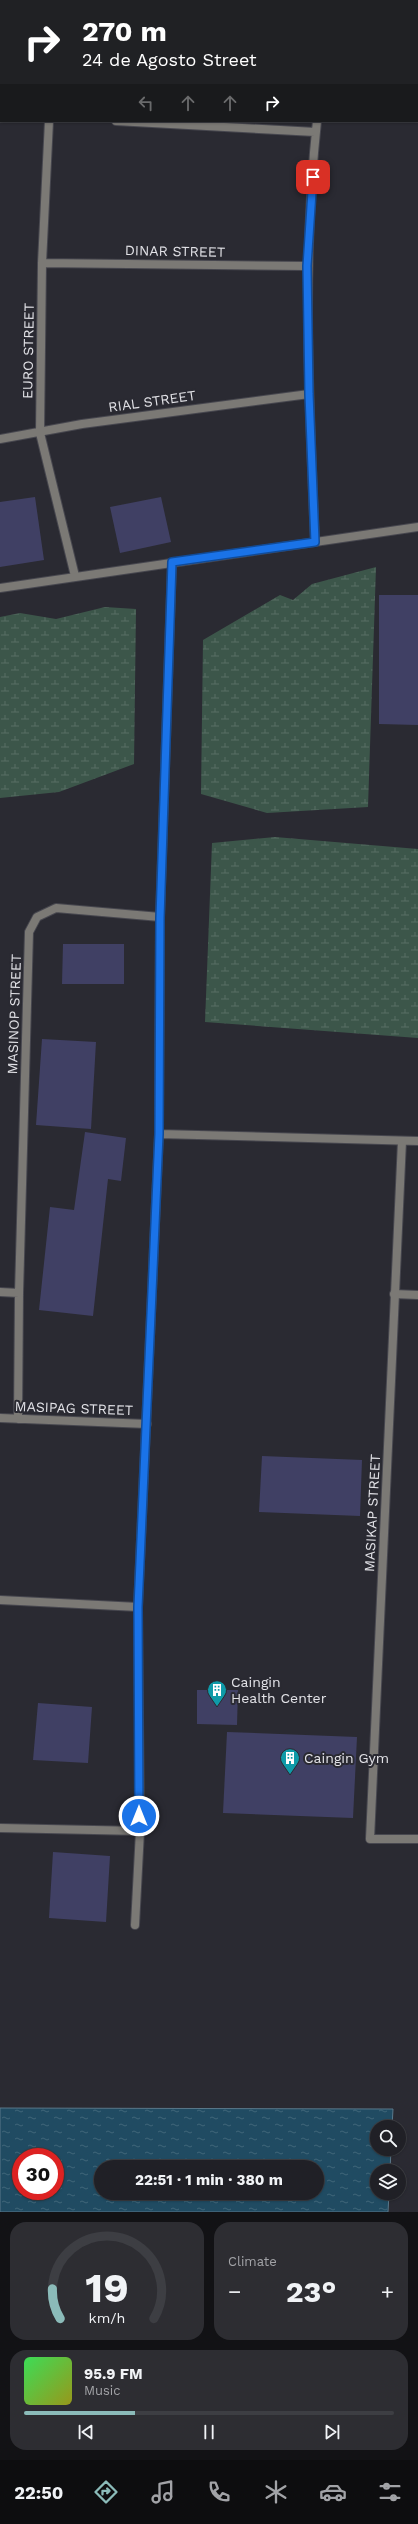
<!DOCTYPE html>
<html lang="en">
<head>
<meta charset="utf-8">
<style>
  body { margin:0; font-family:"Work Sans",sans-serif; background:#2d2d32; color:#f1f3f6; height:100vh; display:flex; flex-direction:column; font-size:15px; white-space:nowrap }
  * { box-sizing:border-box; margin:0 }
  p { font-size:13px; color:#a2a3a7 }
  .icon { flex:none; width:22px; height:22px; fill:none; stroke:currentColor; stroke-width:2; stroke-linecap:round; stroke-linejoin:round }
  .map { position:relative; height:2212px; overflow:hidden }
  .drawer { display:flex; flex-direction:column; gap:10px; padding:10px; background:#121215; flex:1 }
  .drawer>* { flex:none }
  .guide { position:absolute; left:0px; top:0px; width:418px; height:122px; box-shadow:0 1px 3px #0004,0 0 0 1px #3d3e43; background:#202124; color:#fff; overflow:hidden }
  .controls { position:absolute; left:370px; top:2120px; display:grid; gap:8px }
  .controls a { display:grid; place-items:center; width:36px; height:36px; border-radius:50%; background:#202026; box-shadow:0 1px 3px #0004,0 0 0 1px #3d3e43; font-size:20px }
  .speed { position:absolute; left:12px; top:2148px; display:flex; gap:8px; font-size:20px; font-weight:700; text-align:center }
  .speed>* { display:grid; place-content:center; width:52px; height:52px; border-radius:50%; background:#202026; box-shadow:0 1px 3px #0004,0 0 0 1px #3d3e43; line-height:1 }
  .speed .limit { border:6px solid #d22; background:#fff; color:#111 }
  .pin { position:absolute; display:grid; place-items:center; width:34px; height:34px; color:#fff; margin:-17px; border-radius:8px; box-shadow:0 2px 6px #0006 }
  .me { position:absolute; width:44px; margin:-22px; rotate:0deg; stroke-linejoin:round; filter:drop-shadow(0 0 3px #0008) }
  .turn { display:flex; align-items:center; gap:14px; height:84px; padding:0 16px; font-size:18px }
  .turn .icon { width:52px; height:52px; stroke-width:2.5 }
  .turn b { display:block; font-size:28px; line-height:34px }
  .lanes { display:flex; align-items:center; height:38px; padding:0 16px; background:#0003; justify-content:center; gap:20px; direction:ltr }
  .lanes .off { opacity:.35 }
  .big { font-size:30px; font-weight:700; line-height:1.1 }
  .drawer .widget { flex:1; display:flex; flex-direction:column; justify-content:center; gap:6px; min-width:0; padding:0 14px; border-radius:16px; background:#2d2d32 }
  .drawer .dial { align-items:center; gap:0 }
  .dial svg { height:104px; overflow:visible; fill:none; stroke:#3d3e43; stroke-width:7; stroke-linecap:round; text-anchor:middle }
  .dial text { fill:#f1f3f6; stroke:none }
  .song { display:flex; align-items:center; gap:12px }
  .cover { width:48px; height:48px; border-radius:6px; background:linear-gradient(135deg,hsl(130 70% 55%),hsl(60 70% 35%)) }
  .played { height:4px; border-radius:2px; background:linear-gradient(90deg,#8bbbb9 30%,#3d3e43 30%) }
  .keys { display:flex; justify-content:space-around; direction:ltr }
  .heat { display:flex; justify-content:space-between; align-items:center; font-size:22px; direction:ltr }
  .drawer .tiles { flex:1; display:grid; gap:10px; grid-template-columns:1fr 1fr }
  .widget:last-child { grid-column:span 2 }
  .trip { position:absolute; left:94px; top:2160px; width:230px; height:40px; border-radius:20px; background:#202026; box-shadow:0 1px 3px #0004,0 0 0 1px #3d3e43; font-weight:700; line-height:40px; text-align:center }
  .tab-bar { display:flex; height:64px; justify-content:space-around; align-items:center; background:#0d0d0f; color:#a2a3a7 }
  .tab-bar .icon { width:28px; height:28px }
  .tab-bar .selected { color:#8bbbb9 }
  .tab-bar b { font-size:18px; color:#f1f3f6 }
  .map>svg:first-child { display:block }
  .wetland { fill:url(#wetland-marsh) }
  .pitch { fill:#3c564a }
  .water { fill:url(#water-ripples); stroke:#5a788a; fill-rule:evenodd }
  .building { fill:#404064 }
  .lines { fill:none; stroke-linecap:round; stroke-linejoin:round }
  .service-casing { stroke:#47474f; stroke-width:10 }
  .minor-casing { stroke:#47474f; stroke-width:10 }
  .tertiary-casing { stroke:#47474f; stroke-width:10 }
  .service { stroke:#7b7975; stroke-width:8 }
  .minor { stroke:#7b7975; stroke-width:8 }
  .tertiary { stroke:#7b7975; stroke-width:8 }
  .route-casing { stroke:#114b97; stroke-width:10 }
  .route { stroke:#1a73e8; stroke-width:7 }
  .labels { text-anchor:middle; stroke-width:4; stroke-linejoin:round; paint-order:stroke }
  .street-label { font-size:14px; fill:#e2e2e7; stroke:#2a2a32 }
  .poi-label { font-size:14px; fill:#e2e2e7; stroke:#2a2a32; text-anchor:start }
</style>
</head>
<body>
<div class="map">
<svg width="418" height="2212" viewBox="0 0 418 2212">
  <defs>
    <pattern id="wetland-marsh" width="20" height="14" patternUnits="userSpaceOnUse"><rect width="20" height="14" fill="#3c564a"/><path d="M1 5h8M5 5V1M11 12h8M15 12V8" fill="none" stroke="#586e64"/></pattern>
    <pattern id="water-ripples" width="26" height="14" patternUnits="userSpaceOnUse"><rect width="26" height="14" fill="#204b62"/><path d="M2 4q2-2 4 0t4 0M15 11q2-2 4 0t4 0" fill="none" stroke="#406578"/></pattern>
  </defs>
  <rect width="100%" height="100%" fill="#2a2a32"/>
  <path class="wetland" d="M 376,567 L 368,807 L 267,813 L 201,794 L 203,640 L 280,595 L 293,600 L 312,584 Z
    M 105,607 L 136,609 L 134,764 L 59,792 L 0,798 L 0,617 L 20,613 L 56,619 Z
    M 275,837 L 418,849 L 418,1038 L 205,1022 L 212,843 Z"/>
  <path class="pitch" d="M 0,0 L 18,0 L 1,1 L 1,86 Z"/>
  <path class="water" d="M 0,2108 L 393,2109 L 392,2127 L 377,2127 L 377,2149 L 391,2149 L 390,2171 L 377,2171 L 377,2193 L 389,2193 L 388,2212 L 0,2212 ZM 21,2157 L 55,2157 L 55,2191 L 21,2191 ZM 101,2167 L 317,2167 L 317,2193 L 101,2193 Z"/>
  <path class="building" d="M 35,497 L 44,560 L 0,567 L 0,502 Z
    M 161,497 L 171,542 L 120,553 L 110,507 Z
    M 379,595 L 418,595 L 418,725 L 379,724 Z
    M 63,944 L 124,944 L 124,984 L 62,984 Z
    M 42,1039 L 96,1042 L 91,1129 L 36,1125 Z
    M 85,1132 L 126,1138 L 121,1181 L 108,1179 L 93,1316 L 39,1310 L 50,1207 L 74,1210 Z
    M 262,1456 L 362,1460 L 360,1516 L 259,1512 Z
    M 197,1690 L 238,1690 L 237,1725 L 197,1724 Z
    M 38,1703 L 92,1707 L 88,1763 L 33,1760 Z
    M 227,1732 L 357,1737 L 353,1818 L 223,1813 Z
    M 53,1852 L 110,1856 L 106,1922 L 49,1918 Z"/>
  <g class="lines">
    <defs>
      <path id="service" d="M 394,1294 L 418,1295"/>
      <path id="minor" d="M 51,1 L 51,0
        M 329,1 L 329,0
        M 49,121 L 42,263 L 40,433 L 75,576
        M 116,121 L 315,132
        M 42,263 L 307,266
        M 0,439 L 82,424 L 309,394
        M 315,542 C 309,401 302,261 317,121
        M 159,1134 L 418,1141
        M 402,1141 L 370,1839 L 418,1839
        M 0,1292 L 19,1293 L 29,932 L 37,917 L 56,908 L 160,917
        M 0,1418 L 147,1424
        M 18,1419 L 19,1293
        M 0,1600 L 138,1607
        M 0,1828 L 140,1831
        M 135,1925 L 140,1831 L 138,1607 L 159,1134 L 160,917 L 172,563"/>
      <path id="tertiary" d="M 0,588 L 418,527"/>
    </defs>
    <use href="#service" class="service-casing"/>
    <use href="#minor" class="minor-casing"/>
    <use href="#tertiary" class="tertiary-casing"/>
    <use href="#service" class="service"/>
    <use href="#minor" class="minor"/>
    <use href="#tertiary" class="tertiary"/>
  </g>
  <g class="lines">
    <defs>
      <path id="route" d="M 139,1816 L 138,1607 L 159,1134 L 160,918 L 172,562 L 315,542 L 309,394 L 307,266 L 313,177"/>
    </defs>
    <use href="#route" class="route-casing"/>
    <use href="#route" class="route"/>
  </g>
  <defs>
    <symbol id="building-pin" viewBox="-11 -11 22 30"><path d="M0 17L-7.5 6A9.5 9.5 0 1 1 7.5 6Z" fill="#0f9aa8" stroke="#2a2a32"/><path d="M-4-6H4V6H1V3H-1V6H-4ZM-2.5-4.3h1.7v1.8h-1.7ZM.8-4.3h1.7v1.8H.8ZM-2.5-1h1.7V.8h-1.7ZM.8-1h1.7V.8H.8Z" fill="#fff"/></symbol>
  </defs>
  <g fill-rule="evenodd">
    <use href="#building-pin" x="206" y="1679" width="22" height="30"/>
    <use href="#building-pin" x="279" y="1747" width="22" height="30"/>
  </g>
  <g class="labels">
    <g class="street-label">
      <text transform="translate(175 251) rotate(1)" y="5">DINAR STREET</text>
      <text transform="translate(28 351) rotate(-89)" y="5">EURO STREET</text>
      <text transform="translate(152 401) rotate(-8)" y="5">RIAL STREET</text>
      <text transform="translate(14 1014) rotate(-88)" y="5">MASINOP STREET</text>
      <text transform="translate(74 1408) rotate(2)" y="5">MASIPAG STREET</text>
      <text transform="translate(372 1513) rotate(-87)" y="5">MASIKAP STREET</text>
    </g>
    <g class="poi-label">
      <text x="231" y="1687">Caingin<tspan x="231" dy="16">Health Center</tspan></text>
      <text x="304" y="1763">Caingin Gym</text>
    </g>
  </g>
</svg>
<div class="controls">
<a><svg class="icon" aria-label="search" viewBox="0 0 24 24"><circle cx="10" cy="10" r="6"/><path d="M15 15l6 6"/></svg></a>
<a><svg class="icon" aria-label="layers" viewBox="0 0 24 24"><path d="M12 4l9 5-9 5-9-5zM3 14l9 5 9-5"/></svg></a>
</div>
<div class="speed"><div class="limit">30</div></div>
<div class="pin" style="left:313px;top:177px;background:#d93025"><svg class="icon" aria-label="arrive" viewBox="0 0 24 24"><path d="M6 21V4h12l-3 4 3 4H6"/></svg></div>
<svg class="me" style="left:139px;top:1816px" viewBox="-20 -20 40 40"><circle r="17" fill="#1a73e8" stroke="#fff" stroke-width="3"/><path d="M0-11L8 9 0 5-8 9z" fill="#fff"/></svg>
<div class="trip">22:51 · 1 min · 380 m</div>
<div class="guide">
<div class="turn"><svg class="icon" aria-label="right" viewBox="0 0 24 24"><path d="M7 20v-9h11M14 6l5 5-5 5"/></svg><div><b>270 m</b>24 de Agosto Street</div></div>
<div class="lanes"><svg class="icon off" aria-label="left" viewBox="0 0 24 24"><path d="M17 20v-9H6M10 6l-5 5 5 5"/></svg><svg class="icon off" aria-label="ahead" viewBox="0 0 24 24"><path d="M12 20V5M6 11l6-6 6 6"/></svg><svg class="icon off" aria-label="ahead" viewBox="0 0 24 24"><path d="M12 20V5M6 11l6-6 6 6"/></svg><svg class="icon" aria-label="right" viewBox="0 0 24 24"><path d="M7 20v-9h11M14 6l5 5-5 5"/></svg></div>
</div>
</div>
<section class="drawer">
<div class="tiles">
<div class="widget dial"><svg viewBox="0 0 100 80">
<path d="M14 69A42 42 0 1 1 86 69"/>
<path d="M14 69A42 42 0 0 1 8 46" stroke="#8bbbb9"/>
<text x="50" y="56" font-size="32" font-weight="700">19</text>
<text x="50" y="72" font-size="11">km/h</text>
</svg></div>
<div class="widget"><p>Climate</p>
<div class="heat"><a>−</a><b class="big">23°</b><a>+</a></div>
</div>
<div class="widget">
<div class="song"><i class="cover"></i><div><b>95.9 FM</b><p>Music</p></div></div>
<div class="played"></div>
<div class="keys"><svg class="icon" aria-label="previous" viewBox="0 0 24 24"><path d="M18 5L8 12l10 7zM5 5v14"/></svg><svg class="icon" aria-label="pause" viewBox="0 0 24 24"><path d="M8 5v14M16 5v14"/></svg><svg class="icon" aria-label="next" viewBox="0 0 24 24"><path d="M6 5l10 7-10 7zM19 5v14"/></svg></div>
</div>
</div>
</section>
<nav class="tab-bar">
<b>22:50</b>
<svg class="icon selected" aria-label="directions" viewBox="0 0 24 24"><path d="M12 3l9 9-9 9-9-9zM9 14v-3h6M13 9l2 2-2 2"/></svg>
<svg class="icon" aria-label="music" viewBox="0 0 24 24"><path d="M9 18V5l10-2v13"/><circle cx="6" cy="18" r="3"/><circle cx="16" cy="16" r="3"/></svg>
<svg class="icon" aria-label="phone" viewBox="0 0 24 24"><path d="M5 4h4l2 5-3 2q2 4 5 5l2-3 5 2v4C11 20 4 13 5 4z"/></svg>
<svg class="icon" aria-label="climate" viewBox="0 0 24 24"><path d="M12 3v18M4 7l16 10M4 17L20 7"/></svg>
<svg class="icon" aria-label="car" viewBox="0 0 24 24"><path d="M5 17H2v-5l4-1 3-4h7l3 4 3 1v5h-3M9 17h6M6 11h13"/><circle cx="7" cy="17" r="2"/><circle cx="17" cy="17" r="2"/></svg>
<svg class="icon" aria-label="filters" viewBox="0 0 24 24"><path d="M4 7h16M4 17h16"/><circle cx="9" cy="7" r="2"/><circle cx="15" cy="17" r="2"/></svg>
</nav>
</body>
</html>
